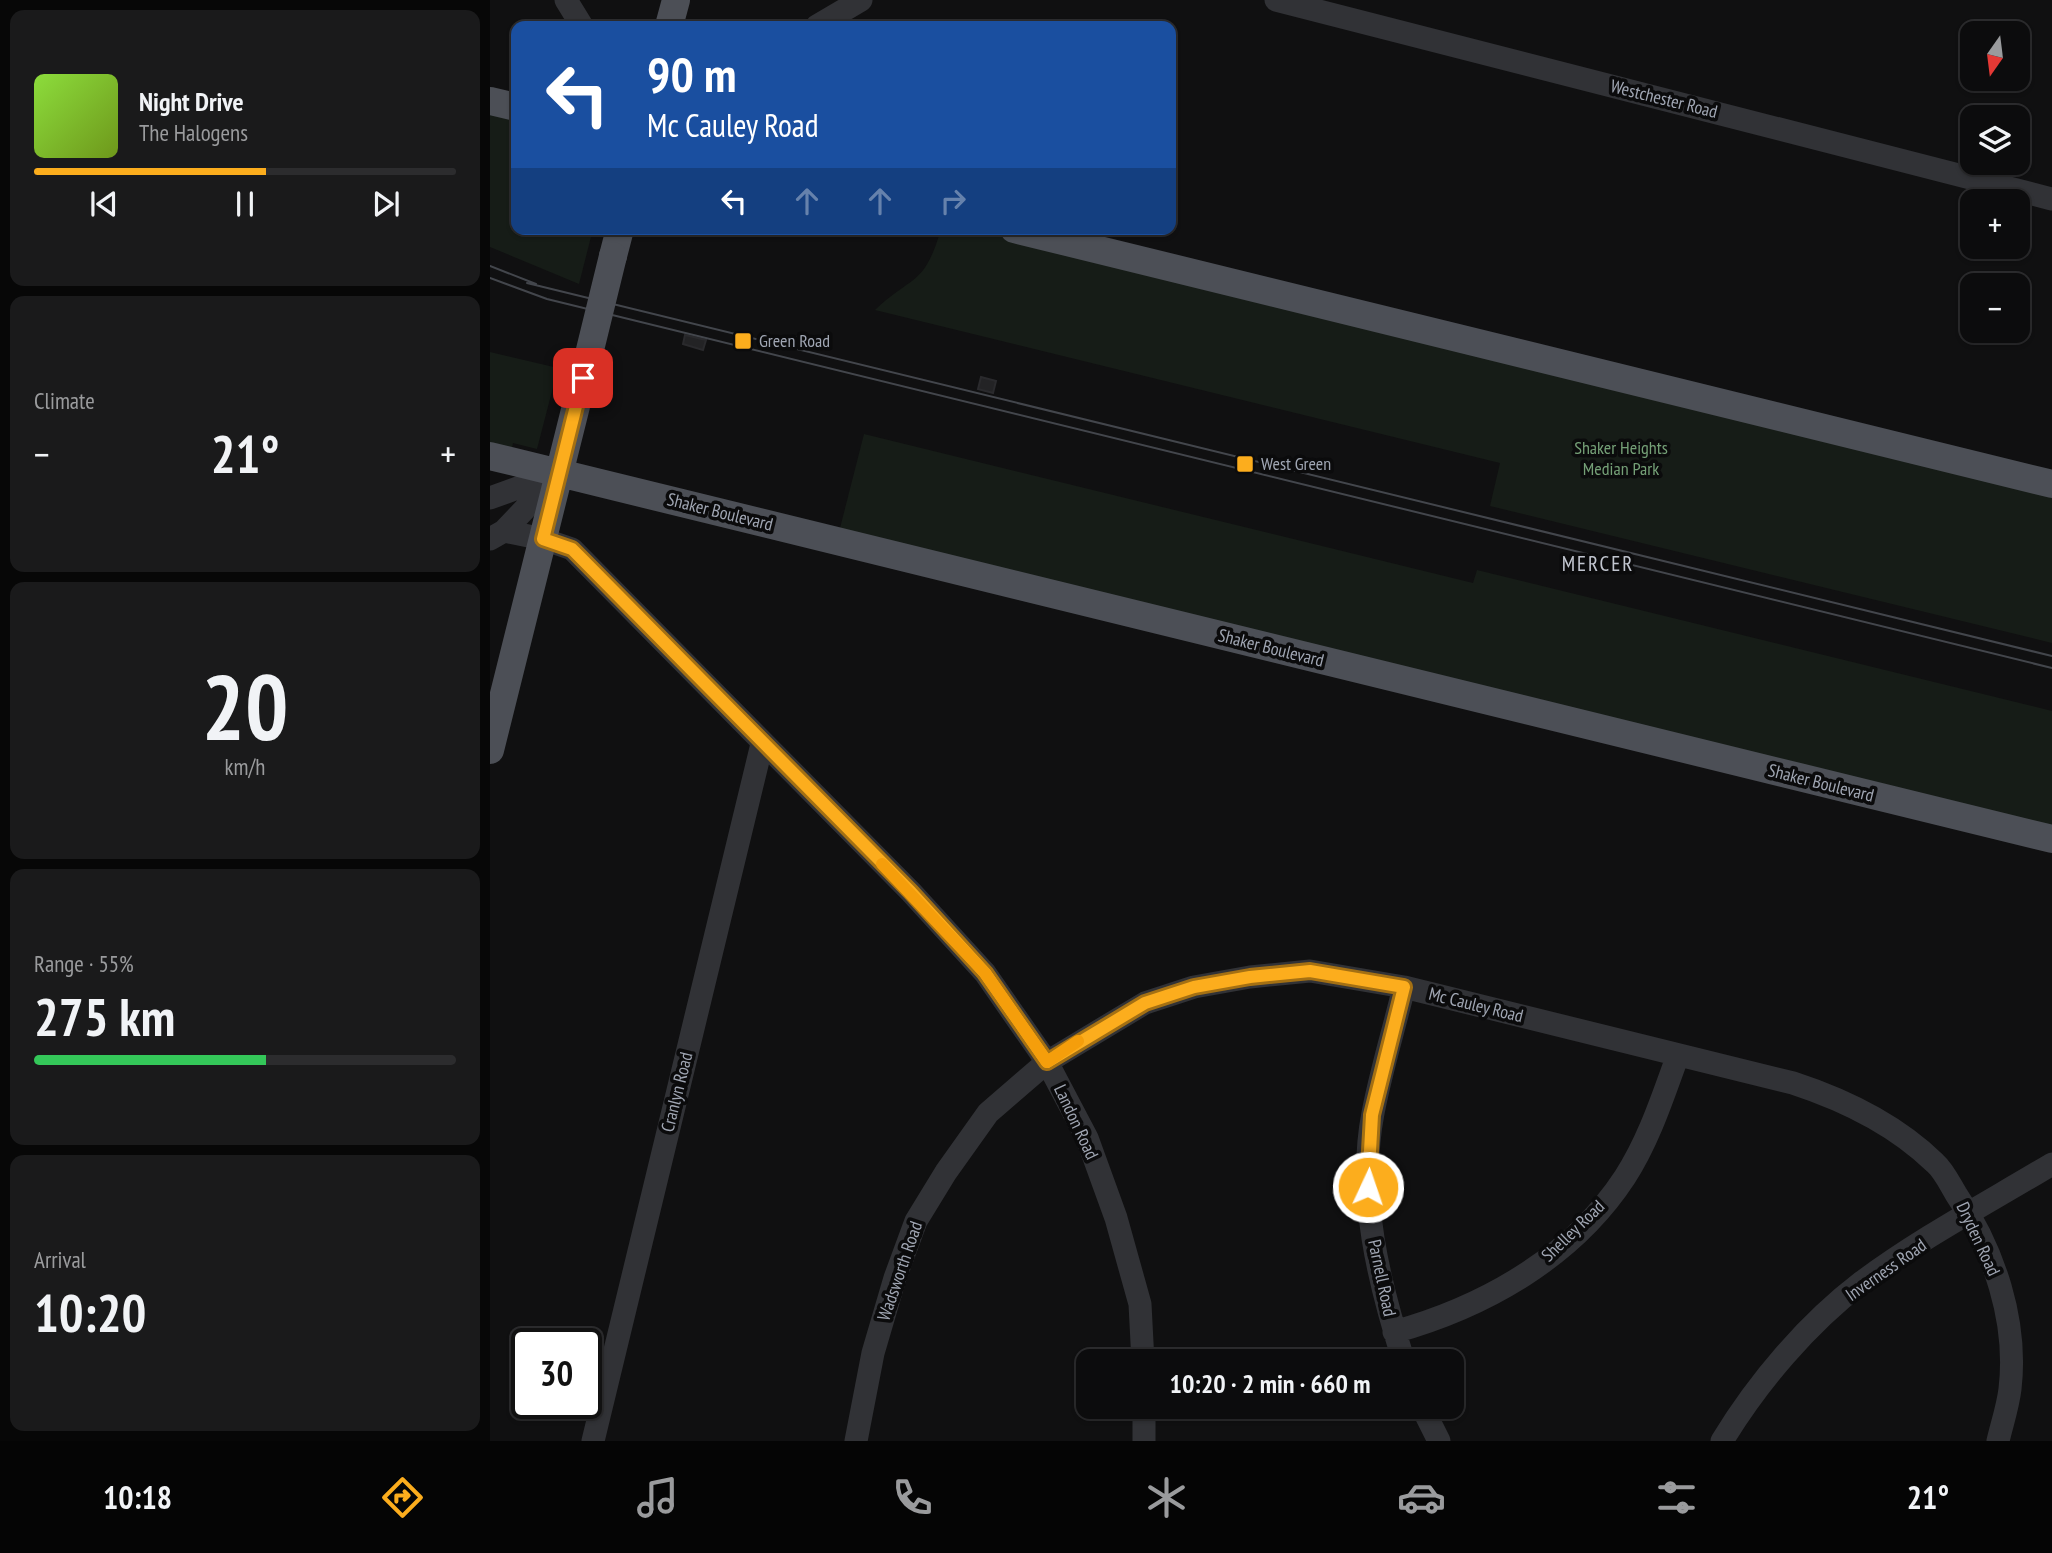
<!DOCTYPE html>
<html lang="en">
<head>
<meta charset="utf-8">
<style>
  body { margin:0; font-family:"PT Sans Narrow",sans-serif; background:#1a1a1b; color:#f1f3f6; height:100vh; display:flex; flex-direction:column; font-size:26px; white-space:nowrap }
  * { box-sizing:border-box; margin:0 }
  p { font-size:23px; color:#9a9b9d }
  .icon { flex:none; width:38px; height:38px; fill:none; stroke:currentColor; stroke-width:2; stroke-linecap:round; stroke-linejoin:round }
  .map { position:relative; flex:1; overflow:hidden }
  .sheet { display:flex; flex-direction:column; gap:10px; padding:10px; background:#070707; width:490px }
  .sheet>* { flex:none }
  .top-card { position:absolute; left:21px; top:21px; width:665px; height:214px; border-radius:14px; box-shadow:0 2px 5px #0004,0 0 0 2px #2c2c2e; background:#1a4fa0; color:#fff; overflow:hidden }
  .needle { width:46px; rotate:194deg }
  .fabs { position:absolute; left:1470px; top:21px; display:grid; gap:14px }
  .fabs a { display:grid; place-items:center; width:70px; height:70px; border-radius:14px; background:#0c0c0d; box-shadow:0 2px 5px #0004,0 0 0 2px #2c2c2e; font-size:35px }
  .speed { position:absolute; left:21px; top:1328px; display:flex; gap:14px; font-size:35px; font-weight:700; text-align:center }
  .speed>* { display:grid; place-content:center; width:91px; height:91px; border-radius:50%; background:#0c0c0d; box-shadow:0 2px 5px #0004,0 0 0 2px #2c2c2e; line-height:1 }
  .speed .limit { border:4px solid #111; border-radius:10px; background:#fff; color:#111 }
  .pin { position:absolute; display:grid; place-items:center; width:60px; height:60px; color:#fff; margin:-30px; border-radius:14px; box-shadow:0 4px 10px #0006 }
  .me { position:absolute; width:77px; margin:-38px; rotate:3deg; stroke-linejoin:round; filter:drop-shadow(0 0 5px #0008) }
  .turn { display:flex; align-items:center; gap:24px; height:147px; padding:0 21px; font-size:32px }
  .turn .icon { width:91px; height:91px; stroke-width:2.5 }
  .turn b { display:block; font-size:49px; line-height:60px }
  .lanes { display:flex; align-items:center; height:66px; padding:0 21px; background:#0003; justify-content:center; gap:35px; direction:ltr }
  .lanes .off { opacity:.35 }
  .big { font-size:52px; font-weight:700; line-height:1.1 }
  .sheet .card { flex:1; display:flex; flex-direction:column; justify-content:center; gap:10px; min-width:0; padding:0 24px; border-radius:14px; background:#1a1a1b }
  .sheet .dial { align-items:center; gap:0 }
  .dial b { font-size:91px; line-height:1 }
  .song { display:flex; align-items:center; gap:21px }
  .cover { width:84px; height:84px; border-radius:10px; background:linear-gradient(135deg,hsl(90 70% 55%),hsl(80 70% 35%)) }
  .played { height:7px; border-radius:4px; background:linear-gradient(90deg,#fcad1d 55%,#2c2c2e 55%) }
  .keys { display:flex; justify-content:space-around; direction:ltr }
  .heat { display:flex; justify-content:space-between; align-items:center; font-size:38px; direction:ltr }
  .charge { height:10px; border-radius:5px; background:linear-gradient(90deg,#34c759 55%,#2c2c2e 0) }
  .trip { position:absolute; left:586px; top:1349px; width:388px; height:70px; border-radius:14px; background:#0c0c0d; box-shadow:0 2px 5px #0004,0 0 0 2px #2c2c2e; font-weight:700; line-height:70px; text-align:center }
  .tab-bar { display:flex; height:112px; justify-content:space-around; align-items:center; background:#050505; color:#9a9b9d }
  .tab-bar .icon { width:49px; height:49px }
  .tab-bar .current { color:#fcad1d }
  .tab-bar b { font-size:32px; color:#f1f3f6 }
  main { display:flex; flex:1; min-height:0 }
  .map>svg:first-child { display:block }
  .green { fill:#161c17 }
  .building { fill:#232325; stroke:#2a2a2d; stroke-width:2 }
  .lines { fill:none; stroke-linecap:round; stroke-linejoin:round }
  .minor { stroke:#313236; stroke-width:23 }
  .major { stroke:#4c4f56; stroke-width:28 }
  .tram { stroke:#43464c; stroke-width:2 }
  .major-bridge { stroke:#4c4f56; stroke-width:28 }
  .route-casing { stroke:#a47013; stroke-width:18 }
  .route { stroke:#fcad1d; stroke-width:12 }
  .slow { stroke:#f59e0b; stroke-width:12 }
  .poi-dot { fill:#fcad1d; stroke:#0b0b0c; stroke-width:2.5 }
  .labels { text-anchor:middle; stroke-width:7; stroke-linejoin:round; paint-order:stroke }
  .street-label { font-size:18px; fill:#a0a6b3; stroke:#0b0b0c }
  .poi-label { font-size:18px; fill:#a0a6b3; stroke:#0b0b0c; text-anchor:start }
  .park-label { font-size:18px; fill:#75a077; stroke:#0b0b0c }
  .quarter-label { font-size:21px; letter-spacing:2px; fill:#c1c5cf; stroke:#0b0b0c }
</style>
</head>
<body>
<main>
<section class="sheet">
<div class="card">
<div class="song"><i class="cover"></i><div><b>Night Drive</b><p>The Halogens</p></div></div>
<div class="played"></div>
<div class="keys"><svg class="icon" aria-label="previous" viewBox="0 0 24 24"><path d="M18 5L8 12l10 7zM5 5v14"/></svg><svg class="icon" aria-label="pause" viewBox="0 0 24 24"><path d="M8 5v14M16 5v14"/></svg><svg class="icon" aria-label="next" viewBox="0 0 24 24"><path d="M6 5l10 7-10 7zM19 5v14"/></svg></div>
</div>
<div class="card"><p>Climate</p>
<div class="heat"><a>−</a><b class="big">21°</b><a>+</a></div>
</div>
<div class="card dial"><b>20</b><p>km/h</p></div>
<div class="card"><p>Range · 55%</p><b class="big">275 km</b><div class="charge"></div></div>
<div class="card"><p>Arrival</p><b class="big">10:20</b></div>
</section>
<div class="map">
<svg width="1562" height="1441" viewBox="0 0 1562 1441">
  <rect width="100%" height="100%" fill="#101011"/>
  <path class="green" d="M 0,101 L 26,107 L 26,229 L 103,229 L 89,284 L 0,247 Z
    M 451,229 L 524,229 L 1562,485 L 1562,643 L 1000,506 L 1010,463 L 385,310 C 423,274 434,287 451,229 Z
    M 0,352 L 68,368 L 47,449 L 23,443 L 22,448 L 0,456 Z
    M 374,434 L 983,583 L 987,570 L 1562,711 L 1562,829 L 349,532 Z"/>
  <path class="building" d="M 195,335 L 216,340 L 213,350 L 193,344 Z
    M 301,336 L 322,341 L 320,349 L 299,343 Z
    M 491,377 L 506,381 L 503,393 L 488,389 Z"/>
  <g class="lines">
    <path class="minor" d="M 76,0 L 92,26
      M 786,0 L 1562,199
      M 327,26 L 371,0
      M 0,498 L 63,475
      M 14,531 L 53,539 L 82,549 L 421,892 L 495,973 L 557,1062 L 597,1138 L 626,1218 L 650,1304 L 653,1362
      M 0,539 L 14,531 L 69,473
      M 904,1332 C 994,1307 1082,1258 1135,1177 C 1159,1140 1173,1096 1188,1055
      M 914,1362 C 889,1283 867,1196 883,1113 C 891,1071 904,1029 914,987
      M 654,1407 L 654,1441
      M 932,1407 L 949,1441
      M 103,1441 L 272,744
      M 366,1441 L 383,1353 L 405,1278 L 426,1221 L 456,1172 L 498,1113 L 557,1062 L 655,1003 L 704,987 L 760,977 L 820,971 L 914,987 L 1303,1083 C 1355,1100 1406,1125 1445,1163 C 1454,1171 1460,1184 1466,1194 C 1504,1250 1528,1321 1520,1389 C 1518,1406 1512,1424 1508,1441
      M 1232,1441 C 1268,1382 1317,1324 1372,1282 C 1431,1238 1499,1202 1562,1164"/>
    <path class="major" d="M 179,26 L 186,0
      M 0,101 L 26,107
      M 524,229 L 1562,484
      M 123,256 L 130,229
      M 0,456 L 1562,839
      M 0,750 L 98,358"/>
    <path class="tram" d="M 0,266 L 46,284
      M 0,278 L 57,299 L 1562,668
      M 37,283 L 1562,656"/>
    <path class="major-bridge" d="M 98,358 L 123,256"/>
  </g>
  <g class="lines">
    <defs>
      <path id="route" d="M 93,378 L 53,539 L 82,549 L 90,557 L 421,892 L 495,973 L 557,1062 L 655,1003 L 704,987 L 760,977 L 820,971 L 914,987 L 882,1115 L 878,1187"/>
    </defs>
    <use href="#route" class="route-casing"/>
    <use href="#route" class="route"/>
    <path class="slow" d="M 392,864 L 495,973 L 557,1062 L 588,1041"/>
  </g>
  <g class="poi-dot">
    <rect x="244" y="332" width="18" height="18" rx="3.5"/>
    <rect x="746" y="455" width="18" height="18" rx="3.5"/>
  </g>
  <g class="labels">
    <g class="street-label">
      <text transform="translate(1174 99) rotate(14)" y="6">Westchester Road</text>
      <text transform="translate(230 512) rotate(14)" y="6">Shaker Boulevard</text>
      <text transform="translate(781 648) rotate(14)" y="6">Shaker Boulevard</text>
      <text transform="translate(1331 783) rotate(14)" y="6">Shaker Boulevard</text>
      <text transform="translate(986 1005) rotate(14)" y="6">Mc Cauley Road</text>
      <text transform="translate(187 1092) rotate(-76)" y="6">Cranlyn Road</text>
      <text transform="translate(586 1122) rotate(65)" y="6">Landon Road</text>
      <text transform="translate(1083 1231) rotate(-44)" y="6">Shelley Road</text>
      <text transform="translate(1488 1239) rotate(65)" y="6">Dryden Road</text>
      <text transform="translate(1396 1270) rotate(-35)" y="6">Inverness Road</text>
      <text transform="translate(410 1271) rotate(-71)" y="6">Wadsworth Road</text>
      <text transform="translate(892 1278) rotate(78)" y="6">Parnell Road</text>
    </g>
    <g class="poi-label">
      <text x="269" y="347">Green Road</text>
      <text x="771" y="470">West Green</text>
    </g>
    <g class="park-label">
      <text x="1131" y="454">Shaker Heights<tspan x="1131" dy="21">Median Park</tspan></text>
    </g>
    <g class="quarter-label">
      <text x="1108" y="571">MERCER</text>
    </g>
  </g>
</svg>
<div class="fabs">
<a><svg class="needle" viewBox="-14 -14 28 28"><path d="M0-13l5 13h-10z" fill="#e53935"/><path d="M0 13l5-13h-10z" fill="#9a9b9d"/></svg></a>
<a><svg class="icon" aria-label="layers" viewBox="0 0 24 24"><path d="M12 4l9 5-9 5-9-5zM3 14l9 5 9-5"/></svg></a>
<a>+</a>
<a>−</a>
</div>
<div class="speed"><div class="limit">30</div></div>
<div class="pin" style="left:93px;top:378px;background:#d93025"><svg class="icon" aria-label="arrive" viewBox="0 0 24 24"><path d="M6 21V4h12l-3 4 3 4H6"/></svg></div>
<svg class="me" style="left:878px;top:1187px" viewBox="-20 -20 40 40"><circle r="17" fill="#fcad1d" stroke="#fff" stroke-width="3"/><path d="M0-11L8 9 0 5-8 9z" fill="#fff"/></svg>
<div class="trip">10:20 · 2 min · 660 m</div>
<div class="top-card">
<div class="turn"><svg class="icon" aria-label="left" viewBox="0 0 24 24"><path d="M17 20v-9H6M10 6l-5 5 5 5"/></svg><div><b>90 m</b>Mc Cauley Road</div></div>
<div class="lanes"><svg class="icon" aria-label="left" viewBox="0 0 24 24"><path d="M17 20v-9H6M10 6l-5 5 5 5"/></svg><svg class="icon off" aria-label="ahead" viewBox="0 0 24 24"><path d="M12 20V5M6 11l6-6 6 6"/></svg><svg class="icon off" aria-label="ahead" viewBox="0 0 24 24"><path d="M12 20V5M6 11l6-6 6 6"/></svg><svg class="icon off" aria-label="right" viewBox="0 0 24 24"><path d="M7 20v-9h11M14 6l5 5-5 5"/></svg></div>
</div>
</div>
</main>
<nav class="tab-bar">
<b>10:18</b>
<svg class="icon current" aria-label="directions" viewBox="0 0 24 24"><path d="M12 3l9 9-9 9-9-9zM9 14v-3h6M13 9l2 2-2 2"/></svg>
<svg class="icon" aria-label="music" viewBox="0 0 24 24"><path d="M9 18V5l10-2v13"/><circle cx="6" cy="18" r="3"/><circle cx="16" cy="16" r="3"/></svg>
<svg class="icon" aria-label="phone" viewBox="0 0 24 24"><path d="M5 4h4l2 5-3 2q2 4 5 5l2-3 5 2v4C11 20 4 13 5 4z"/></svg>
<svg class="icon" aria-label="climate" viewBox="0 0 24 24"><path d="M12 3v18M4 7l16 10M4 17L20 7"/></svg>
<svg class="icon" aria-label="car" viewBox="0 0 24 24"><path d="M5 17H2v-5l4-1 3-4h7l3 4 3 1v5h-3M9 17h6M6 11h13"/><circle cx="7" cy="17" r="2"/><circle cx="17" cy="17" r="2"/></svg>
<svg class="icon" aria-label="filters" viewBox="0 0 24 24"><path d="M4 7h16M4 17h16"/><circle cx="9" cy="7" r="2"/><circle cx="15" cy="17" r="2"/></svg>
<b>21°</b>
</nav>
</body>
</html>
